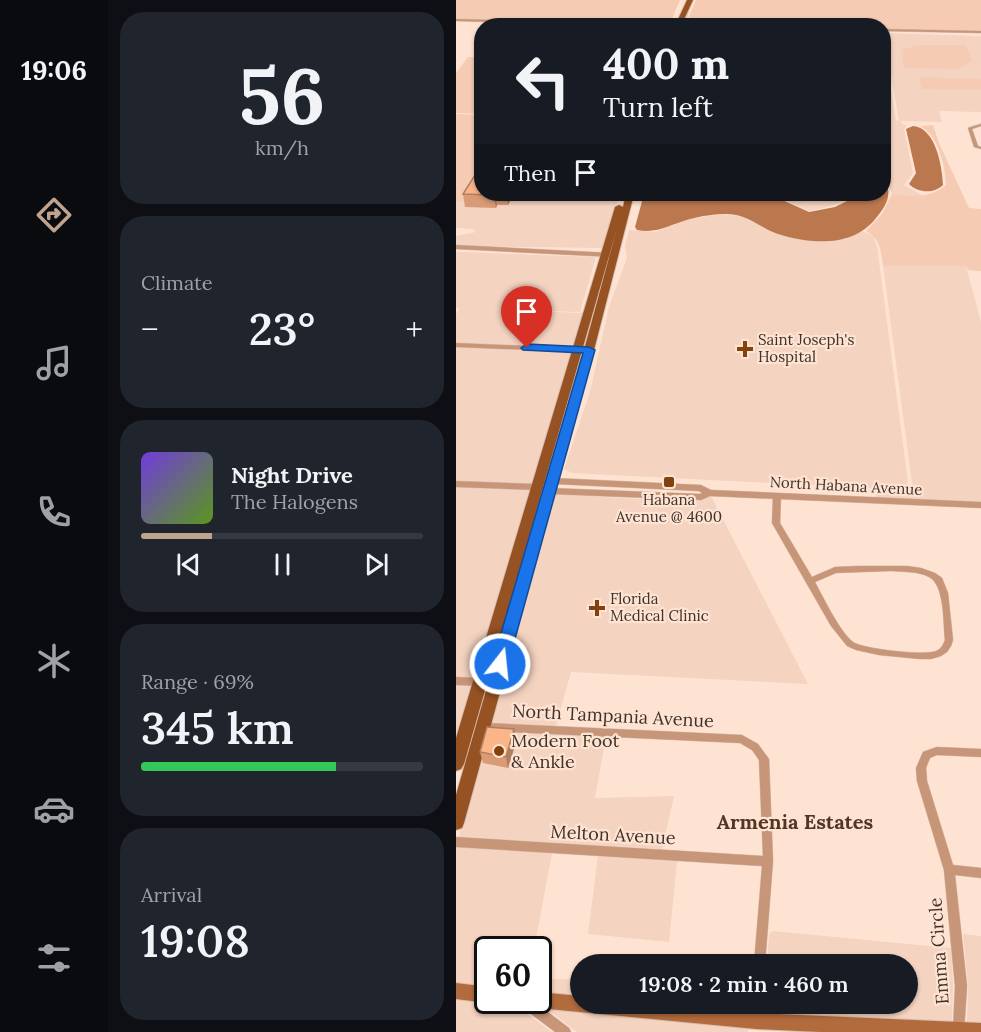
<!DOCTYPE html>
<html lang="en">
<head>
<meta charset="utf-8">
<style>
  body { margin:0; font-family:Lora,serif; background:#20242c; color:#f1f3f6; height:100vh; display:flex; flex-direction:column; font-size:22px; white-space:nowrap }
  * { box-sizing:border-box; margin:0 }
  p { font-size:20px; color:#9ea1a6 }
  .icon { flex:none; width:33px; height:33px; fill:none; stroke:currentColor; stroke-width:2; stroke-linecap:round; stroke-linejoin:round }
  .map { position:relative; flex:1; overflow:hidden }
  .details { display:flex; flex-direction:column; gap:12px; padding:12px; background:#0d0f14; width:348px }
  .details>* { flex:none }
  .guide { position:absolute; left:18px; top:18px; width:417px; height:183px; border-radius:24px; box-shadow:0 2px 4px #0004; background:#171b24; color:#f1f3f6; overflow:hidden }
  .speed { position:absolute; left:18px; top:936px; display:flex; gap:12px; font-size:30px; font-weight:700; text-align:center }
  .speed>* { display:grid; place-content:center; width:78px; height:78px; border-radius:50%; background:#171b24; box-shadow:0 2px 4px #0004; line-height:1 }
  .speed .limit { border:3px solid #111; border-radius:9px; background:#fff; color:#111 }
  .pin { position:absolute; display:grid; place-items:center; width:51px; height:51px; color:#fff; margin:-62px -26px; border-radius:50% 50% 50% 0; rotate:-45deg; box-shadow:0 0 6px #0007 }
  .pin .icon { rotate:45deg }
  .me { position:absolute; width:66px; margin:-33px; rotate:16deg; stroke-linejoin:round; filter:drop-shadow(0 0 4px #0008) }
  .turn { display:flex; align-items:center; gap:21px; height:126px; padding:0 30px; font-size:27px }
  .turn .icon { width:78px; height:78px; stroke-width:2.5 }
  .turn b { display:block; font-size:42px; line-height:51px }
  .then { display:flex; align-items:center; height:57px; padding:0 30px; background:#0003; gap:12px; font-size:22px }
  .big { font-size:45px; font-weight:600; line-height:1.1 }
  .details .card { flex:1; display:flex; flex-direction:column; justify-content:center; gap:9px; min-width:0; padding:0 21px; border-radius:24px; background:#20242c }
  .details .dial { align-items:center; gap:0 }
  .dial b { font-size:78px; line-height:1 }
  .song { display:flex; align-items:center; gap:18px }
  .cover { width:72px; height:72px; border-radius:9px; background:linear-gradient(135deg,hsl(260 70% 55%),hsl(90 70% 35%)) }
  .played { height:6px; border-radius:3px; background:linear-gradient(90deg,#c0a38e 25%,#363941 25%) }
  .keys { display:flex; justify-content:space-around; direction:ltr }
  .heat { display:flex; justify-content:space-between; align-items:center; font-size:33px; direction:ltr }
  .charge { height:9px; border-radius:4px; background:linear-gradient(90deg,#34c759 69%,#363941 0) }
  .trip { position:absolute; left:114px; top:954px; width:348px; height:60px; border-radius:30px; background:#171b24; box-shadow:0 2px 4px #0004; font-weight:600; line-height:60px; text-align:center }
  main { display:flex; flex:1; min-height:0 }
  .menu { display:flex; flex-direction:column; width:108px; justify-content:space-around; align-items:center; background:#090b0e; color:#9ea1a6 }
  .menu .icon { width:42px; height:42px }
  .menu .selected { color:#c0a38e }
  .menu b { font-size:27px; color:#f1f3f6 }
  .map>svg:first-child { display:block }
  .built { fill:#f4d3c0 }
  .green { fill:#f6cbb3 }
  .water { fill:#bb784f }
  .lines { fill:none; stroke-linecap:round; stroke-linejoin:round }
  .minor-casing { stroke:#d9c0b0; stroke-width:1 }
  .tertiary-casing { stroke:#d9c0b0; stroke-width:1 }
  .secondary-casing { stroke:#d9c0b0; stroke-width:2 }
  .primary-casing { stroke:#d9c0b0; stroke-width:2 }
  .minor { fill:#c79578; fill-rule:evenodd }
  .tertiary { fill:#c79578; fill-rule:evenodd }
  .secondary { fill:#b26b3d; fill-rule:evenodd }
  .primary { fill:#975223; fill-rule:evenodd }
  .wall { fill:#d99b76 }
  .shaded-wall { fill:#b07e60 }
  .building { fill:#fcb489; stroke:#b07e60; stroke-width:1.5 }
  .route { fill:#1a73e8; stroke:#114b97; stroke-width:1.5 }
  .poi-dot { fill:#83410e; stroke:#ffe3d2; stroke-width:2 }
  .labels { text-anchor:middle; stroke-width:4.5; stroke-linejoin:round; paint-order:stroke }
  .poi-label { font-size:15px; fill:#3f322a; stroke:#ffe3d2; text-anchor:start }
  .street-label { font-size:15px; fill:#3f322a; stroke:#ffe3d2 }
  .near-street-label { font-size:18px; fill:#3f322a; stroke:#ffe3d2 }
  .near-poi-label { font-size:18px; fill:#3f322a; stroke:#ffe3d2; text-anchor:start }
  .near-neighbourhood-label { font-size:20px; font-weight:bold; fill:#513625; stroke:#ffe3d2 }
</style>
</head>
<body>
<main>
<nav class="menu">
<b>19:06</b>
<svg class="icon selected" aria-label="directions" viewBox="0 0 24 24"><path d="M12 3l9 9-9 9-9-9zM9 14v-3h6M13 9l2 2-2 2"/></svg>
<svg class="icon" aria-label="music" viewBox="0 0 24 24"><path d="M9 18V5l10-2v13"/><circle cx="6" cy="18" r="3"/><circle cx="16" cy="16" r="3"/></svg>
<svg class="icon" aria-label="phone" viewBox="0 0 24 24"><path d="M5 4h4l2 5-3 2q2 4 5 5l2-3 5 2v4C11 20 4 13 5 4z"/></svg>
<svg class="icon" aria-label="climate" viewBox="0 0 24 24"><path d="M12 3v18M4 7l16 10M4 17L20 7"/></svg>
<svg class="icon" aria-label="car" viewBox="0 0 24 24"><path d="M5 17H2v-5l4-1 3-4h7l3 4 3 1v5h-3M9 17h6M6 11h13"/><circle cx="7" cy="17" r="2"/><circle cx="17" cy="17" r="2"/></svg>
<svg class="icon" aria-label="filters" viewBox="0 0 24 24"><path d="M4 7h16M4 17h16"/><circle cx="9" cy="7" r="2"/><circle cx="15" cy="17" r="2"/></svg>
</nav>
<section class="details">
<div class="card dial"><b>56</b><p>km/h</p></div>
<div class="card"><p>Climate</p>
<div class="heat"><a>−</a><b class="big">23°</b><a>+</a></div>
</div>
<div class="card">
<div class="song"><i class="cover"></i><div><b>Night Drive</b><p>The Halogens</p></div></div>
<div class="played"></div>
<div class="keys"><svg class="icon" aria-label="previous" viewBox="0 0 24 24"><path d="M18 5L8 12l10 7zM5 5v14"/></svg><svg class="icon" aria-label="pause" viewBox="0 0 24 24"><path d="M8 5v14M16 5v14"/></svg><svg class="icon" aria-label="next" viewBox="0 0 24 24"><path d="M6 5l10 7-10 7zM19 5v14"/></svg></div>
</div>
<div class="card"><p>Range · 69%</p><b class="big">345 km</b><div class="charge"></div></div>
<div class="card"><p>Arrival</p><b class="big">19:08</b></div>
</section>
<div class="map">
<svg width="525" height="1032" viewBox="0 0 525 1032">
  <rect width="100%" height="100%" fill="#ffe3d2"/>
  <path class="built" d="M 428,33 L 525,36 L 525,112 L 483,111 L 486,122 L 445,121 L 446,124 L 451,126 L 448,129 L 457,173 L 448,185 L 466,195 L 452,197 L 436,194 L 434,189 L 428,186 L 428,48 L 440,120 L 443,121 Z
    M 25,163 L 26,194 L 164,194 L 148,248 L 0,246 L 0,236 L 20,232 L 17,229 L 0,228 L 0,202 L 7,201 Z
    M 316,194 L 402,194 L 376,206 L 353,211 Z
    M 267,214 L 288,217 L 305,225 L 361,241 L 389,239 L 406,231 L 417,236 L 421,246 L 453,490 L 116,473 L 108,469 L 134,392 L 153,307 L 171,258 L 169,245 L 173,230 L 199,232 L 232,219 Z
    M 0,252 L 6,252 L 140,257 L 124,312 L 0,308 Z
    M 427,266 L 510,266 L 525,322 L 525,502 L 420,498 L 420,491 L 453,493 L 457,490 Z
    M 3,308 L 124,313 L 129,311 L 119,348 L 0,343 L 0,314 Z
    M 0,347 L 118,352 L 77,484 L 0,481 Z
    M 0,486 L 75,489 L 19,678 L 0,677 Z
    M 98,494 L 184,499 L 245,499 L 255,496 L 352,684 L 115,672 L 100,726 L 33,723 Z
    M 0,685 L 16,686 L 0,743 Z
    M 31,731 L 150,737 L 139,798 L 218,796 L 206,849 L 3,837 Z
    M 0,847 L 96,853 L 78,949 L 32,950 L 31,988 L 0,985 Z
    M 142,856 L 221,861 L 213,942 L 132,934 Z
    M 316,931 L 495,948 L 497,985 L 496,1023 L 308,1015 L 308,1004 L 452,1004 L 452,964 L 311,964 L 313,935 Z
    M 507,934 L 525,936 L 525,1024 L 511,1024 L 512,986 Z
    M 82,978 L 124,980 L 124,997 L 83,993 Z
    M 0,998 L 59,1005 L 96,1032 L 0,1032 Z
    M 187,1004 L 294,1004 L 293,1014 Z
    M 88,1007 L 292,1028 L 292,1032 L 121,1032 Z"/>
  <path class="green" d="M 0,0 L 224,0 L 214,24 L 0,19 Z
    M 236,0 L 230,23 L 240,0 L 525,0 L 525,31 L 428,29 L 428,26 L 225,24 Z
    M 462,45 L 510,45 L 516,61 L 503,69 L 448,68 L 445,50 Z
    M 12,57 L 25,57 L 25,114 L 0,113 L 0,73 Z
    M 463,77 L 525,79 L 525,90 L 466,89 Z
    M 0,114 L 25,115 L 25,163 L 7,202 L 0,202 Z
    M 477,125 L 483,143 L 513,208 L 525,209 L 525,271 L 512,270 L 510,266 L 427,266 C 425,250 424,239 410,231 L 426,214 L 436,194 C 452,197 477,198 490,185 C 489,165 483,136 464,126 Z"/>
  <path class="water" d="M 457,126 C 480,128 486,166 487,185 C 478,194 462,193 453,184 L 460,173 L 450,129 Z
    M 428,187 L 432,189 C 434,200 427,210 420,218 C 397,248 354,244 322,234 C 302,227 294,215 271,214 C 259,214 245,216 234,219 C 215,224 202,234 181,230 L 179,227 L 188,194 L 313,194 L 353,212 L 379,207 L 405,194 L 428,194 Z"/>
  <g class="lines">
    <defs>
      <path id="minor" d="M 525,124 L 525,126 L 516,129 L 522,146 L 525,147 L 525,149 L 518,147 L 512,128 Z
        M 0,343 L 124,348 L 127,350 L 124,352 L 0,347 Z
        M 318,494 L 324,494 L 325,496 L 324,523 L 356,577 L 379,567 L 403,566 L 451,566 L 465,568 L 479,573 L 486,578 L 492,593 L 497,640 L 495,646 L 491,652 L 485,656 L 475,659 L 464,659 L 423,655 L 400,650 L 391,646 L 375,626 L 316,523 L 317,496 ZM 435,571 C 447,572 462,571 473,577 C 489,585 487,624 489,640 C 487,645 485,649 480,651 C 469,656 407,649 397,642 C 384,632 367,597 359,582 L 380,573 Z
        M 0,677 L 25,678 L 28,679 L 29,682 L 28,685 L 25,686 L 0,685 Z
        M 32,723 L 286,735 L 302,744 L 313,759 L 317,861 L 309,964 L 298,964 L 306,866 L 0,847 L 0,837 L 307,856 L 303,760 L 296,750 L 284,743 L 32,731 L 29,730 L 27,727 L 29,724 Z
        M 481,747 L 525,749 L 525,757 L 481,755 L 474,758 L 470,768 L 471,781 L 497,865 L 525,868 L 525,878 L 499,875 L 511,986 L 508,1032 L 498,1032 L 497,1030 L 499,986 L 488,870 L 461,781 L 460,768 L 467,752 Z
        M 60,1000 L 76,1000 L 113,1028 L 115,1032 L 99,1032 L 62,1004 Z
        M 295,1004 L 307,1004 L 306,1021 L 304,1025 L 300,1027 L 296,1025 L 294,1021 Z"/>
      <path id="tertiary" d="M 0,19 L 246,25 L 248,26 L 174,26 L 0,21 Z
        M 428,29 L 525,31 L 525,33 L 428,31 Z
        M 0,245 L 156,253 L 159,255 L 156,257 L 0,249 Z
        M 97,478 L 245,485 L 255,490 L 525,502 L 525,508 L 254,496 L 245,500 L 94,494 L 80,490 L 0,487 L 0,481 L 80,484 L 94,488 L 244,494 L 246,493 L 243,491 L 98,484 L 91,486 L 87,483 L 88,481 Z"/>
      <path id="secondary" d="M 0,983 L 32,987 L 32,1000 L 38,1001 L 32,1003 L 0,999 Z
        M 82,992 L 124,996 L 124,1004 L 202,1004 L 300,1013 L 525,1023 L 525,1032 L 364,1032 L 300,1029 L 82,1008 L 76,1006 L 74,1000 L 82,1000 Z"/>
      <path id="primary" d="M 231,0 L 237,0 L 225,26 L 219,26 Z
        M 170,194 L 178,194 L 138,350 L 8,823 L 6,828 L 0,830 L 0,795 L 128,350 L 161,228 L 8,764 L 5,769 L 0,771 L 0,738 L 159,207 L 163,205 L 167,207 Z"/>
    </defs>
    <use href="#minor" class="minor-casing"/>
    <use href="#tertiary" class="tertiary-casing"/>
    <use href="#secondary" class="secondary-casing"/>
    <use href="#primary" class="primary-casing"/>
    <use href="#minor" class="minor"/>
    <use href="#tertiary" class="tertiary"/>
    <use href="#secondary" class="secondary"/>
    <use href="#primary" class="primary"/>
  </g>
  <path class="wall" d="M 7,194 L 58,194 L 52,205 L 41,205 L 40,208 L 9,207 Z
    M 61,739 L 52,768 L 27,763 L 24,752 Z"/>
  <path class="shaded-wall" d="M 39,194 L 41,205 L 40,208 L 38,195 Z
    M 50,194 L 58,194 L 52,205 Z
    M 58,729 L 61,739 L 52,768 L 50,757 Z"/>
  <path class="building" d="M 26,164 L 26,194 L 39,194 L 38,195 L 7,194 Z
    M 31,727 L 58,729 L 50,757 L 24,752 Z"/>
  <path class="route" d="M 71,344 L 133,347 L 139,350 L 52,664 L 50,668 L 44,670 L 39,668 L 36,664 L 127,353 L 67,350 L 65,348 Z"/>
  <g class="poi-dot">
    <path d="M286 340h6v6h6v6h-6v6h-6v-6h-6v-6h6z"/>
    <rect x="207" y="476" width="12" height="12" rx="3"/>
    <path d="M138 599h6v6h6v6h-6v6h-6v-6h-6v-6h6z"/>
    <circle cx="43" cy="751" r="6"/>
  </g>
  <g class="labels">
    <g class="poi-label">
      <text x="302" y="345">Saint Joseph's<tspan x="302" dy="17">Hospital</tspan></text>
      <text x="213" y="505" text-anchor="middle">Habana<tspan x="213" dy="17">Avenue @ 4600</tspan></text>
      <text x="154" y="604">Florida<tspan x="154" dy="17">Medical Clinic</tspan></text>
    </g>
    <g class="street-label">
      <text transform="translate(390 486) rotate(3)" y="5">North Habana Avenue</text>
    </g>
    <g class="near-street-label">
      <text transform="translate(157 716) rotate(3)" y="6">North Tampania Avenue</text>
      <text transform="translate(157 835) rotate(3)" y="6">Melton Avenue</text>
      <text transform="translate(483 951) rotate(-94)" y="6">Emma Circle</text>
    </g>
    <g class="near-poi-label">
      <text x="55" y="747">Modern Foot<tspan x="55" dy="21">&amp; Ankle</tspan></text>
    </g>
    <g class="near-neighbourhood-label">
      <text x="339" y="829">Armenia Estates</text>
    </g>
  </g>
</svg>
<div class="speed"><div class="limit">60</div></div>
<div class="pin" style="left:71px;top:348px;background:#d93025"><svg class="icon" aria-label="arrive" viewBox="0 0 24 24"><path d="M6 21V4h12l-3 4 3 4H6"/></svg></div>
<svg class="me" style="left:44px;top:664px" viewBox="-20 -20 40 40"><circle r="17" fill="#1a73e8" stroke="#fff" stroke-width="3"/><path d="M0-11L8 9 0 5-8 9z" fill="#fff"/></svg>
<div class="trip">19:08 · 2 min · 460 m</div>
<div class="guide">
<div class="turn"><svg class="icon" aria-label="left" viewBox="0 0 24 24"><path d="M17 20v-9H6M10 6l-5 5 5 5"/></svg><div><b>400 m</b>Turn left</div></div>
<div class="then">Then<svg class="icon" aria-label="arrive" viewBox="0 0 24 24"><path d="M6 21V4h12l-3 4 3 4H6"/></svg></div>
</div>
</div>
</main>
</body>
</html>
